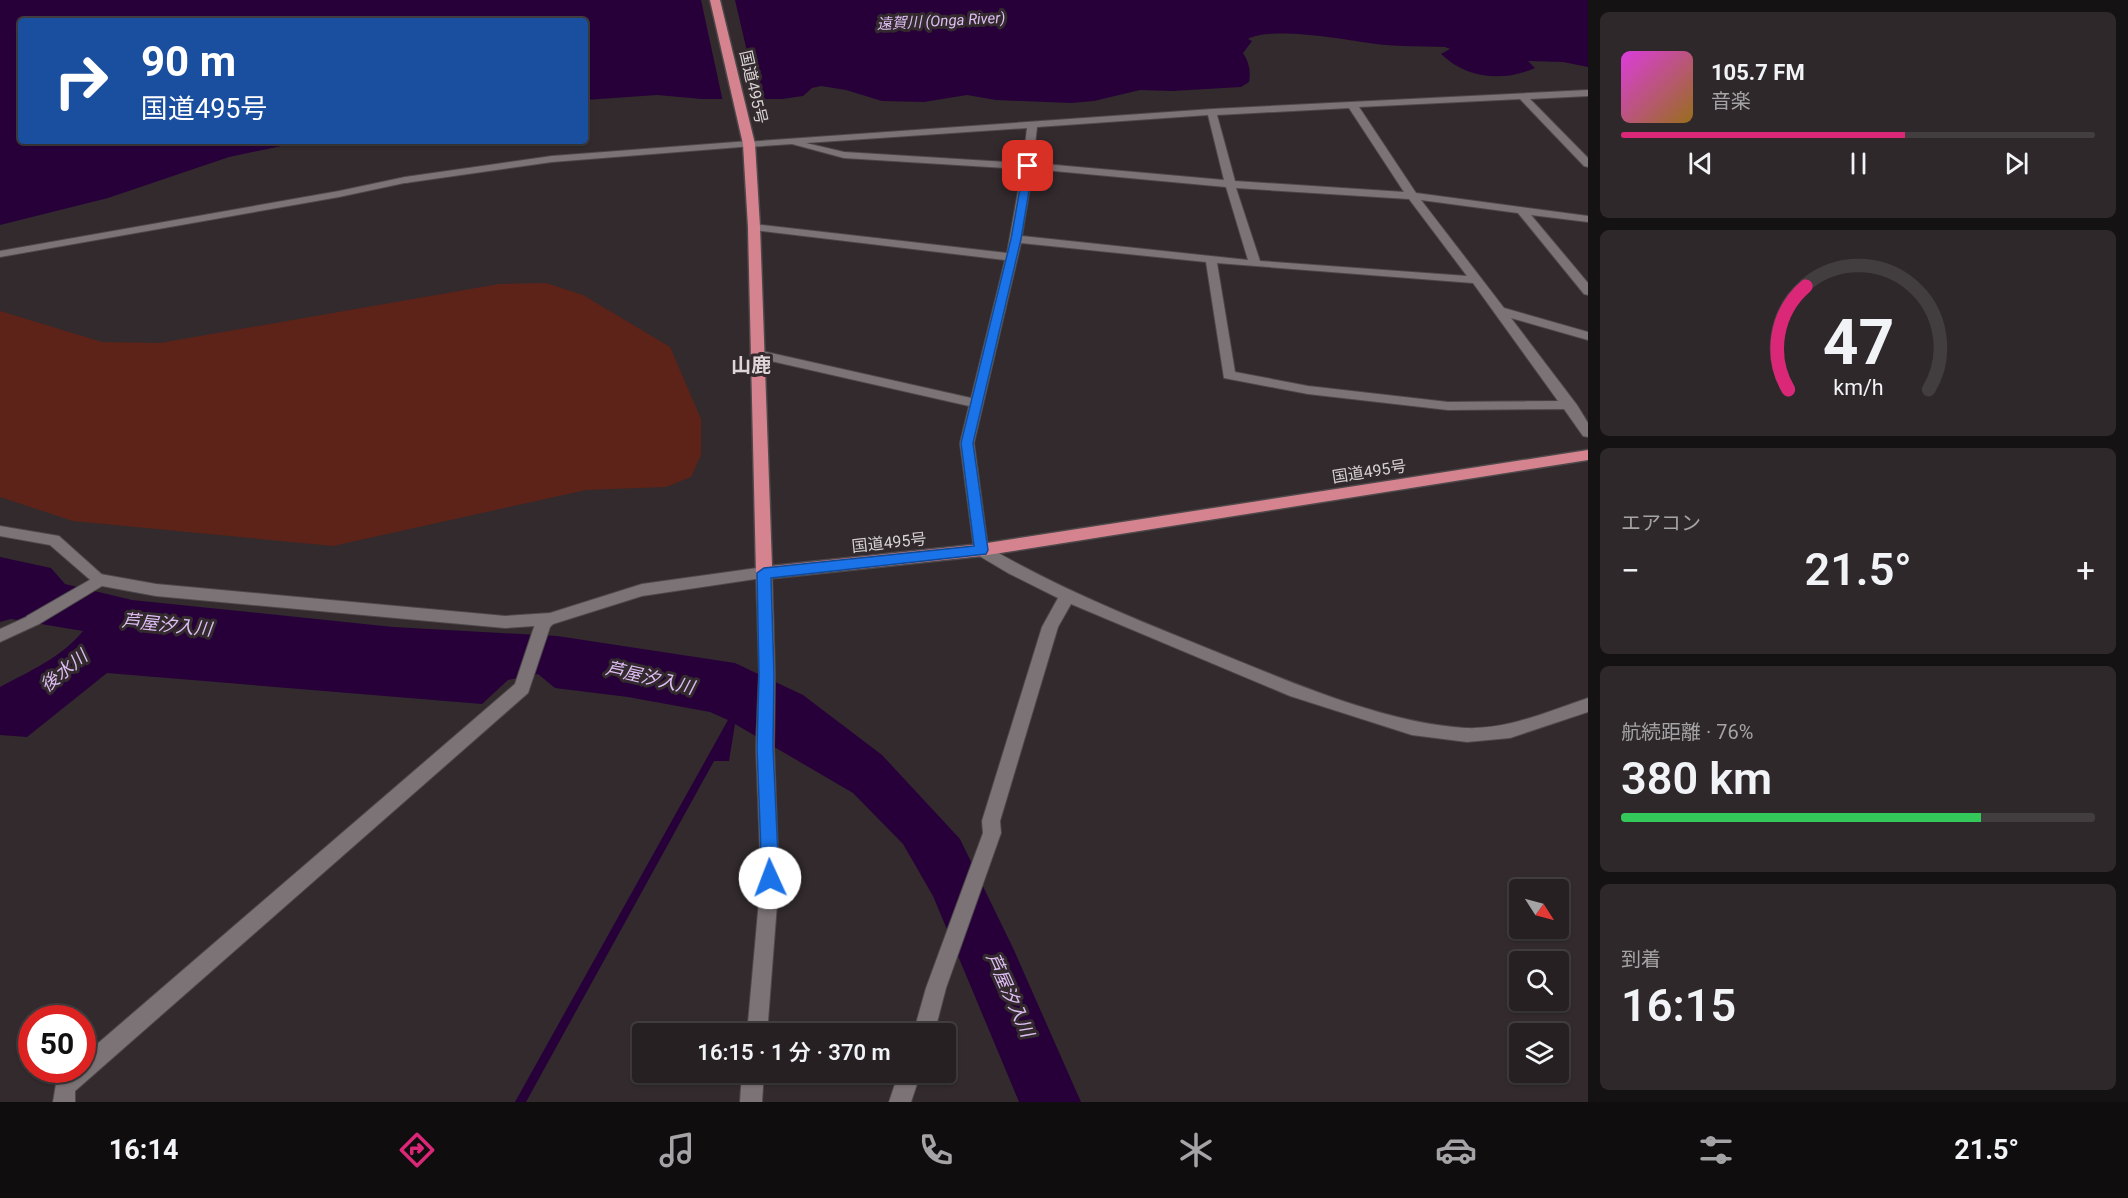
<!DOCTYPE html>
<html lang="ja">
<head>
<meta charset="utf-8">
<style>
  body { margin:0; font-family:Roboto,"Noto Sans JP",sans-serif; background:#2e282a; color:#f1f3f6; height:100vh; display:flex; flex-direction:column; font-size:22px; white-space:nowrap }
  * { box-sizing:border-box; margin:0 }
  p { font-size:20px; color:#a4a3a5 }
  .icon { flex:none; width:33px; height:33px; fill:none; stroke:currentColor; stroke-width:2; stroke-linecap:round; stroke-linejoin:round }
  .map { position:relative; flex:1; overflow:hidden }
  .panel { display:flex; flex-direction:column; gap:12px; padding:12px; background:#151213; width:540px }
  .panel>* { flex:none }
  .guide { position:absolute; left:18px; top:18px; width:570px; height:126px; border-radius:6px; box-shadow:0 2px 4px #0004,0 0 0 2px #423e40; background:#1a4fa0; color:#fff; overflow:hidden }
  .needle { width:39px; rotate:126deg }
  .controls { position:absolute; left:1509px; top:879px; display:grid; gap:12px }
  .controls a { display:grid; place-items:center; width:60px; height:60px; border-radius:6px; background:#262022; box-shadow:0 2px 4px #0004,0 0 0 2px #423e40; font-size:30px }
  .speed { position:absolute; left:18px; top:1005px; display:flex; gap:12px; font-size:30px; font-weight:700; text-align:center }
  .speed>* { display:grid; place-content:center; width:78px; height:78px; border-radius:50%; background:#262022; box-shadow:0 2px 4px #0004,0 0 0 2px #423e40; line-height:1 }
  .speed .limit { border:9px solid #d22; background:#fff; color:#111 }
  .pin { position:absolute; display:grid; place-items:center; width:51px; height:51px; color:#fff; margin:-26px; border-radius:12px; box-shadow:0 3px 9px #0006 }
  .me { position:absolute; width:66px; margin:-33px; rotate:358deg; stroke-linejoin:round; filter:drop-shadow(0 0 4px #0008) }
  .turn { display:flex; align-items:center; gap:21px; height:126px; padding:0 24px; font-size:27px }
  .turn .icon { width:78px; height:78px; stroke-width:2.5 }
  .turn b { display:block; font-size:42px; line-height:51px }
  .big { font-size:45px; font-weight:600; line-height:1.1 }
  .panel .tile { flex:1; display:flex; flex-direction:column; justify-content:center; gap:9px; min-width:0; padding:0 21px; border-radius:9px; background:#2e282a }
  .panel .dial { align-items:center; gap:0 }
  .dial svg { height:156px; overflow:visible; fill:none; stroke:#423e40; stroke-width:7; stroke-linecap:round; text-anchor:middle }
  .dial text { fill:#f1f3f6; stroke:none }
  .song { display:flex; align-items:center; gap:18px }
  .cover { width:72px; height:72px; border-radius:9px; background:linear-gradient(135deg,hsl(300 70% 55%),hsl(40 70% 35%)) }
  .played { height:6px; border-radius:3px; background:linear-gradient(90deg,#db2777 60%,#423e40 60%) }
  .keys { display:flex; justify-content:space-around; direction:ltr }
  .heat { display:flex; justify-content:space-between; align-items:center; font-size:33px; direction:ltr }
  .charge { height:9px; border-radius:4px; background:linear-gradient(90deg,#34c759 76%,#423e40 0) }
  .trip { position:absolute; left:632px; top:1023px; width:324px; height:60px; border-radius:6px; background:#262022; box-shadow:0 2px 4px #0004,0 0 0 2px #423e40; font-weight:600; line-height:60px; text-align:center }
  .tab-bar { display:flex; height:96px; justify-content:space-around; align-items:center; background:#0f0d0e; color:#a4a3a5 }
  .tab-bar .icon { width:42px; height:42px }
  .tab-bar .on { color:#db2777 }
  .tab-bar b { font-size:27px; color:#f1f3f6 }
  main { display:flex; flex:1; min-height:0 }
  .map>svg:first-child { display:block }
  .green { fill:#5d2318 }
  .water { fill:#27003a }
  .pier { fill:#322a2d }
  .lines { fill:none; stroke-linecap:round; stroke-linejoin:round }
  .minor-casing { stroke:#4e484a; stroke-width:2 }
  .tertiary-casing { stroke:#4e484a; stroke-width:2 }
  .secondary-casing { stroke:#4e484a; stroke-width:2 }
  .trunk-casing { stroke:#4e484a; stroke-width:3 }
  .minor { fill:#7c7377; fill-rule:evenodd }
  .tertiary { fill:#7c7377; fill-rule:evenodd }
  .secondary { fill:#7c7377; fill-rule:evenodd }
  .trunk { fill:#d5848f; fill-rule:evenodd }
  .route { fill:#1a73e8; stroke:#114b97; stroke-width:1.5 }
  .labels { text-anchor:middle; stroke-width:6; stroke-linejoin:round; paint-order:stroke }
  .far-water-label { font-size:15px; font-style:italic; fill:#dfbdf5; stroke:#322a2d }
  .street-label { font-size:16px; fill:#d7d2d4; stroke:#322a2d }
  .water-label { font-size:18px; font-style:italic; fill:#dfbdf5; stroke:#322a2d }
  .quarter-label { font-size:20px; font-weight:bold; fill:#dfd4d8; stroke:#322a2d }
</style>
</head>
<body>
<main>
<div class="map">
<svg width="1588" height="1102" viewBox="0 0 1588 1102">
  <rect width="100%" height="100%" fill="#322a2d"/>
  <path class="green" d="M 546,283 L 583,295 L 670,347 L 701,419 L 701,455 L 691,477 L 666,487 L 586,490 L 333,546 L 73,521 L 0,497 L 0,311 L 102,342 L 160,343 L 499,284 Z"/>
  <path class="water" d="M 0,0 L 1588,0 L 1588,67 L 1563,62 L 1528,61 L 1535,68 C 1503,82 1467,79 1441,54 L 1450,49 L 1445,47 C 1418,46 1389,47 1362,42 C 1336,38 1270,27 1248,39 L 1252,41 L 1243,53 C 1249,62 1251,71 1249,82 L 1241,87 L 1172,91 L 1140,90 L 1094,101 L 1071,103 L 996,100 L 967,95 L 924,102 L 882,101 L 846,90 L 821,86 L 812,88 L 803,96 L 782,99 L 702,99 L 657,95 L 585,100 L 585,21 L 21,21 L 21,141 L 321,141 L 291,144 L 229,157 L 108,198 L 0,225 Z
    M 0,557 L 51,568 L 65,584 L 132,600 L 393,627 L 557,636 L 735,663 L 803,695 L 882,755 L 960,839 L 1013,948 L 1081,1102 L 1019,1102 L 933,896 L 903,844 L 853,793 L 735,724 L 729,761 L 714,761 L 526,1102 L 515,1102 L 728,720 L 710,712 L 628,697 L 555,688 L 538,674 L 508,680 L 482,704 L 107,673 L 27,737 L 0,735 L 0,687 C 30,671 62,657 83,631 L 11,619 L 0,622 Z"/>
  <path class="pier" d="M 701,0 L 735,0 L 759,103 L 723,102 Z"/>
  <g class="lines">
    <defs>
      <path id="minor" d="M 1588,90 L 1588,96 L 1530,99 L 1588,158 L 1588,167 L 1584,166 L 1520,99 L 1359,107 L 1416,193 L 1588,216 L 1588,222 L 1531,215 L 1588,283 L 1588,295 L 1584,294 L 1518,213 L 1421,200 L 1504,308 L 1588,332 L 1588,340 L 1511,318 L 1577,405 L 1588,423 L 1588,437 L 1583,436 L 1564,409 L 1448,410 L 1308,394 L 1224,378 L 1206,262 L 1021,243 L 974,443 L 988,547 C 1061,590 1140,621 1219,653 C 1293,683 1385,723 1465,728 C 1507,730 1549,711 1588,698 L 1588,712 L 1510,738 L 1467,742 L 1412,735 L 1290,696 L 1071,604 L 1058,627 L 1000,821 L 1001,833 L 946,988 L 934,1034 L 913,1034 L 926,988 L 983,833 L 982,821 L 1042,627 L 1058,598 L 1008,573 L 976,554 L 974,550 L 960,443 L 969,406 L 758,358 L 752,354 L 758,350 L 971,398 L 1005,260 L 754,230 L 748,227 L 754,224 L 1007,253 L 1022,169 L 844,158 L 792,144 L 749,147 L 744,144 L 745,142 L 1212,109 ZM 1349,108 L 1404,192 L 1235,181 L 1217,115 ZM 1208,115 L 1224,180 L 1033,163 L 1037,127 ZM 1027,128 L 1023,163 L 844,152 L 806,143 ZM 1033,169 L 1226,187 L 1248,260 L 1022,236 ZM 1236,188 L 1409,199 L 1467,276 L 1260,261 ZM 1217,263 L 1473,283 L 1558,401 L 1448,402 L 1308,386 L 1235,372 Z
        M 405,177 L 409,178 L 409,182 L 339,197 L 0,257 L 0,251 L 339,191 Z
        M 0,526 L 59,536 L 108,580 L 105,584 L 95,584 L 50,545 L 0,536 Z
        M 550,613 L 556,615 L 558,619 L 550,627 L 528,693 L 75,1091 L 75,1102 L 53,1102 L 57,1078 L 68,1070 L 82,1070 L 82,1057 L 515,684 L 535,624 L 537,620 Z
        M 33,614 L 39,616 L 41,620 L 39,624 L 0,642 L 0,629 Z
        M 899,1072 L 921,1072 L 911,1102 L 889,1102 Z"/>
      <path id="tertiary" d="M 749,141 L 754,144 L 753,146 L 552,162 L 405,183 L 400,180 L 405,177 L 552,156 Z
        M 764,567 L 769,569 L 772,573 L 769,577 L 642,596 L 550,625 L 505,628 L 156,596 L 102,586 L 39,624 L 27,624 L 25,620 L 27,616 L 100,574 L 156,584 L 505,616 L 550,613 L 642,584 Z"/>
      <path id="secondary" d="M 764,567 L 769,569 L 772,573 L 775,674 L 774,747 L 779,878 L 767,1034 L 747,1034 L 761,878 L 756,747 L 759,674 L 756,573 L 759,569 Z
        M 742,1072 L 764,1072 L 762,1102 L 740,1102 Z"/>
      <path id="trunk" d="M 710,0 L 720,0 L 755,144 L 760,227 L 772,566 L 981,544 L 1588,450 L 1588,460 L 981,556 L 764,579 L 758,577 L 756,573 L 748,227 L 743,144 Z"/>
    </defs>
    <use href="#minor" class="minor-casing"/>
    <use href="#tertiary" class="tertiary-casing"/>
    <use href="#secondary" class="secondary-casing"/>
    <use href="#trunk" class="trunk-casing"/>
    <use href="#minor" class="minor"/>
    <use href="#tertiary" class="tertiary"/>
    <use href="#secondary" class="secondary"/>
    <use href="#trunk" class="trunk"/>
  </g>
  <path class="route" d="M 1028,163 L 1033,166 L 1021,239 L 973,443 L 988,550 L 986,554 L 771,578 L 774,674 L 773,747 L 779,878 L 777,884 L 770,886 L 764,884 L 762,878 L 757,747 L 759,674 L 757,573 L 764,568 L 974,546 L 961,443 L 1011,239 L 1024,166 Z"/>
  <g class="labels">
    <g class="far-water-label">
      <text transform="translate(941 21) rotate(-3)" y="5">遠賀川 (Onga River)</text>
    </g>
    <g class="street-label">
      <text transform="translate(754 87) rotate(77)" y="6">国道495号</text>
      <text transform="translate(1369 471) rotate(-9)" y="6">国道495号</text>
      <text transform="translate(889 542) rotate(-6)" y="6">国道495号</text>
    </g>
    <g class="water-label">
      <text transform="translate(167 625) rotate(6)" y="6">芦屋汐入川</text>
      <text transform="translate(64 671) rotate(-39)" y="6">後水川</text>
      <text transform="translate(650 678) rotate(13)" y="6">芦屋汐入川</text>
      <text transform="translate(1010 995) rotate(66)" y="6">芦屋汐入川</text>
    </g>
    <g class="quarter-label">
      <text x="751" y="372">山鹿</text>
    </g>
  </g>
</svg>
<div class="controls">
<a><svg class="needle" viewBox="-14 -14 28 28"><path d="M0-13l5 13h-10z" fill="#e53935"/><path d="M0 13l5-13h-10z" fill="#a4a3a5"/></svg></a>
<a><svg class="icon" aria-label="search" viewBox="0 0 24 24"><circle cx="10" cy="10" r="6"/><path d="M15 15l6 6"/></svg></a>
<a><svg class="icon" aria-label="layers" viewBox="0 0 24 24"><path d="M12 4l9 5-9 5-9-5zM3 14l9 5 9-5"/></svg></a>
</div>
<div class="speed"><div class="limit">50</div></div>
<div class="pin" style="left:1028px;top:166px;background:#d93025"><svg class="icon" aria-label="arrive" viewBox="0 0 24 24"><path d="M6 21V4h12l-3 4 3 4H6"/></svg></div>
<svg class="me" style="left:770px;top:878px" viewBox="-20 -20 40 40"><circle r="19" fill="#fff"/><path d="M0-13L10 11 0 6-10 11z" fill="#1a73e8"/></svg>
<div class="trip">16:15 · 1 分 · 370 m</div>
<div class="guide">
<div class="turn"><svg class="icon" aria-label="right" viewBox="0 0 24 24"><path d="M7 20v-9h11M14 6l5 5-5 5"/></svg><div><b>90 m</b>国道495号</div></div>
</div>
</div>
<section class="panel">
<div class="tile">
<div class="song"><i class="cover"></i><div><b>105.7 FM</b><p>音楽</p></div></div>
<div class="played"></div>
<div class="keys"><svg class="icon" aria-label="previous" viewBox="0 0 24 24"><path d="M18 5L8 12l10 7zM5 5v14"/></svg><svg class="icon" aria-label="pause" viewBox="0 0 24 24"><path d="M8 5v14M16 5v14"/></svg><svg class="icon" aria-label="next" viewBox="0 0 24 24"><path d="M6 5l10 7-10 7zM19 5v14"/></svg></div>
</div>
<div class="tile dial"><svg viewBox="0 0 100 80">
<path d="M14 69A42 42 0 1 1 86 69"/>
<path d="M14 69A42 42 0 0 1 23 16" stroke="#db2777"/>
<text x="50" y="56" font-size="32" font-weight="700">47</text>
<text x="50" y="72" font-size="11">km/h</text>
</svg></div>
<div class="tile"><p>エアコン</p>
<div class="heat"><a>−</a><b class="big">21.5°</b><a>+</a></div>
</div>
<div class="tile"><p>航続距離 · 76%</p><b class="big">380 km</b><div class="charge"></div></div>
<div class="tile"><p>到着</p><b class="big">16:15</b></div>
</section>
</main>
<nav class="tab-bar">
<b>16:14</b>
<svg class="icon on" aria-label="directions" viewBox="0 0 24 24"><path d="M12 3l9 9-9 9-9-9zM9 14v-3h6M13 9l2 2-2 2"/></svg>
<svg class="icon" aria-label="music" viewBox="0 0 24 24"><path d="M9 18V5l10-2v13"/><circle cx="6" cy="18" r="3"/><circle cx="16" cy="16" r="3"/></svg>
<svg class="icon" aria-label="phone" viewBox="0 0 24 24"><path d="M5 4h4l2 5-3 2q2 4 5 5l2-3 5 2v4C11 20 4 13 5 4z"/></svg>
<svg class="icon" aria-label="climate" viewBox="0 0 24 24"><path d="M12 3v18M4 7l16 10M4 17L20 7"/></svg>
<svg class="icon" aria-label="car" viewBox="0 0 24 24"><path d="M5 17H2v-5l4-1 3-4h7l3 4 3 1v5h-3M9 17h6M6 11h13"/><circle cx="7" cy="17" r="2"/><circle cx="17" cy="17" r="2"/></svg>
<svg class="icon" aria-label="filters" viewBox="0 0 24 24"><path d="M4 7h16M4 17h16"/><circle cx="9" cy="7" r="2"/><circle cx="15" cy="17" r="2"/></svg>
<b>21.5°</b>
</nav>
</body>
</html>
